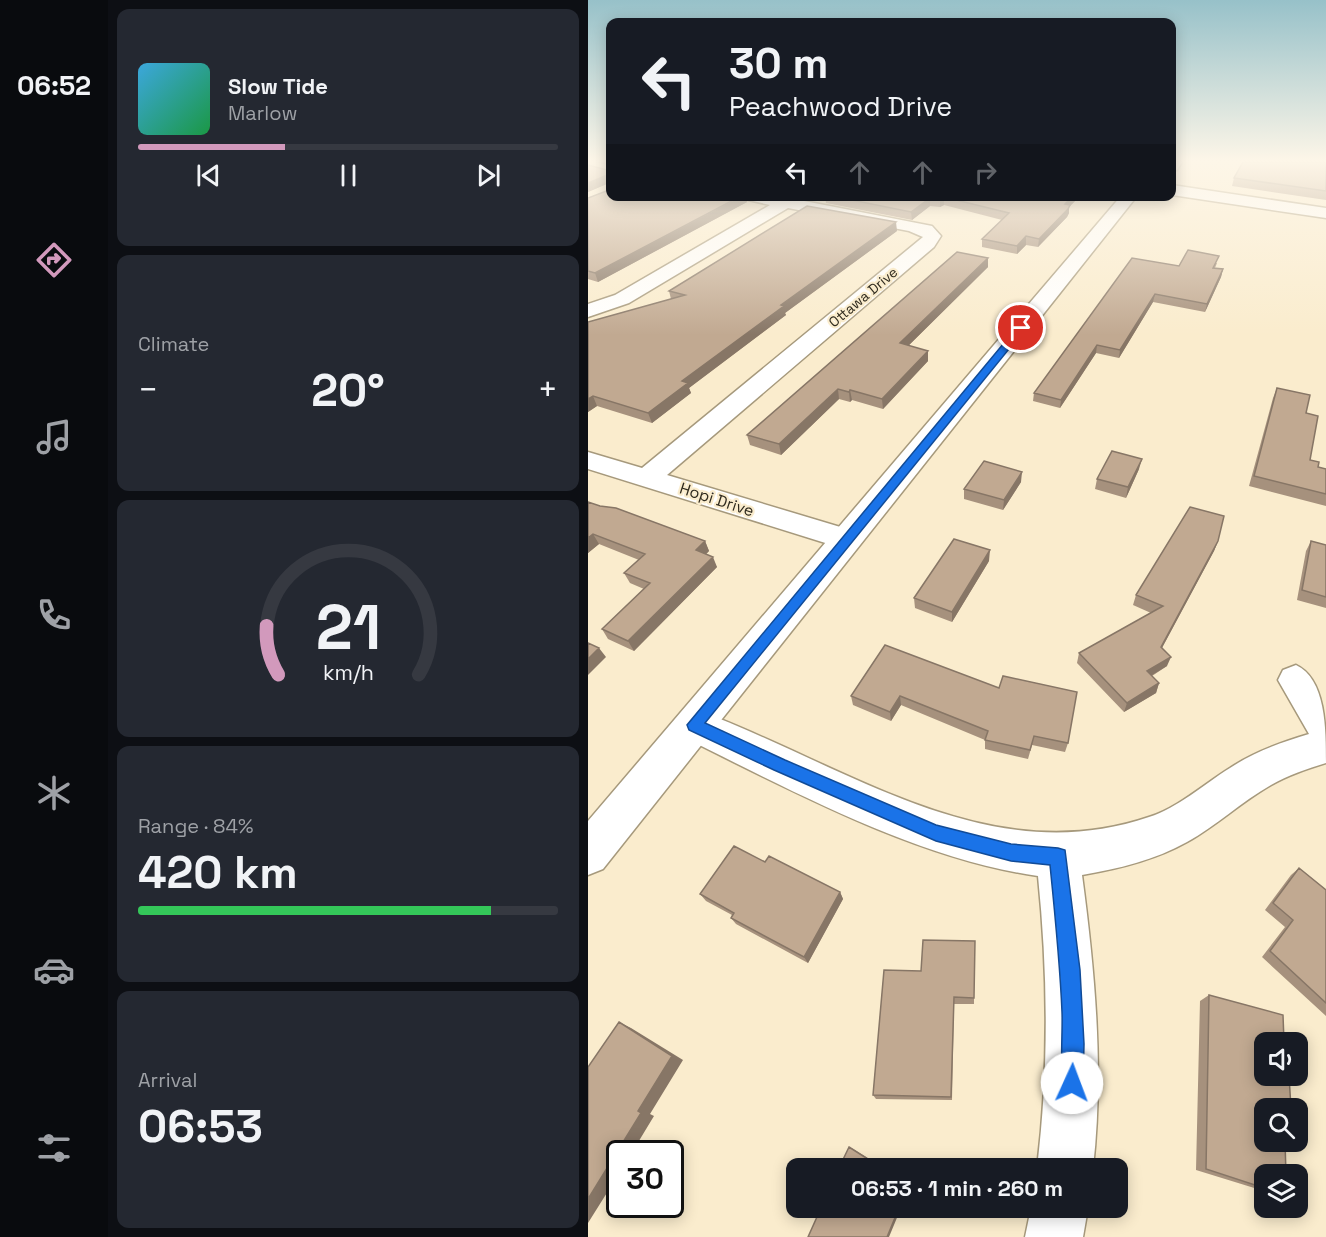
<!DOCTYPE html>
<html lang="en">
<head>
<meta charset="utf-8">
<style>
  body { margin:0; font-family:"Space Grotesk",sans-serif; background:#242831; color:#f1f3f6; height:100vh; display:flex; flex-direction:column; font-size:22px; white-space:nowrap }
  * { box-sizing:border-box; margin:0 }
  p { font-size:20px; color:#9ea1a6 }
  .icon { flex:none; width:33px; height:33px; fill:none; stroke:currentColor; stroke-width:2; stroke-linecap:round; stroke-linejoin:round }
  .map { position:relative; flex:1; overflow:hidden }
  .details { display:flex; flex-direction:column; gap:9px; padding:9px; background:#0d0f14; width:480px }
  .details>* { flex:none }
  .banner { position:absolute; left:18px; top:18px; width:570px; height:183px; border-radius:12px; box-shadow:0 3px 15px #0003; background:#171b24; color:#f1f3f6; overflow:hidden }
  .controls { position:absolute; left:666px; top:1032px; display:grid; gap:12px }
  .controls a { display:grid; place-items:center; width:54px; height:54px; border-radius:12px; background:#171b24; box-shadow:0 3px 15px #0003; font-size:30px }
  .speed { position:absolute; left:18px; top:1140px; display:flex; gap:12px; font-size:30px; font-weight:700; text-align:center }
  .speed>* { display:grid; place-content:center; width:78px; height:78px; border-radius:50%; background:#171b24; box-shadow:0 3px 15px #0003; line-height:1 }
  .speed .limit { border:3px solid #111; border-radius:9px; background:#fff; color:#111 }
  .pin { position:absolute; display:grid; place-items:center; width:51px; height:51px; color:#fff; margin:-26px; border:3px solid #fff; border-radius:50%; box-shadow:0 2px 6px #0007 }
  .me { position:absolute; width:66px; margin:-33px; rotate:2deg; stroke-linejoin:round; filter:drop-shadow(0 0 4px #0008) }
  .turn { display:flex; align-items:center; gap:21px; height:126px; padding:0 24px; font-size:27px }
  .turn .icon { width:78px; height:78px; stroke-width:2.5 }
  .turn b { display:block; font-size:42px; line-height:51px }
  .lanes { display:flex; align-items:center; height:57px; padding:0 24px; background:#0003; justify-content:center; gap:30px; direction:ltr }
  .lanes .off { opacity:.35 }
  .big { font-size:45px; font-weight:700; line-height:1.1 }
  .details .widget { flex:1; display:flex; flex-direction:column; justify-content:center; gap:9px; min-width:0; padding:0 21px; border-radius:12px; background:#242831 }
  .details .dial { align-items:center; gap:0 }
  .dial svg { height:156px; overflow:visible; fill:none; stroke:#363941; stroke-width:7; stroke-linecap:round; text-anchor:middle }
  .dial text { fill:#f1f3f6; stroke:none }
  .song { display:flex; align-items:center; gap:18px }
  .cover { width:72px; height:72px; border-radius:9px; background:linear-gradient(135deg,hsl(200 70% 55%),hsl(140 70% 35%)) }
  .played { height:6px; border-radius:3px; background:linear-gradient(90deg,#d299bc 35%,#363941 35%) }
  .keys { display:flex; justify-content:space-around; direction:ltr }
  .heat { display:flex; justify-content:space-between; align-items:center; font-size:33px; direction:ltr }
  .charge { height:9px; border-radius:4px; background:linear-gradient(90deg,#34c759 84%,#363941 0) }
  .trip { position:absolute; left:198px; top:1158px; width:342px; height:60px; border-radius:12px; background:#171b24; box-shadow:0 3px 15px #0003; font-weight:700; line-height:60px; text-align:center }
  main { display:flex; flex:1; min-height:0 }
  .tab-bar { display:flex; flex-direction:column; width:108px; justify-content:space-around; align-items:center; background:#090b0e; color:#9ea1a6 }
  .tab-bar .icon { width:42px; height:42px }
  .tab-bar .active { color:#d299bc }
  .tab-bar b { font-size:27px; color:#f1f3f6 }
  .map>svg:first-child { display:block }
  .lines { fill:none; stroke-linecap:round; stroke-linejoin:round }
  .minor-casing { stroke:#a6997c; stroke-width:3 }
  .major-casing { stroke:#a6997c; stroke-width:3 }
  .minor { fill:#fff; fill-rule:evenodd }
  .major { fill:#fff; fill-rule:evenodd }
  .wall { fill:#a6917d }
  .shaded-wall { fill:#877666 }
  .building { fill:#c1a991; stroke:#877666; stroke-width:1.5 }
  .route { fill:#1a73e8; stroke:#114b97; stroke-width:1.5 }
  .labels { text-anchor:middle; stroke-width:4.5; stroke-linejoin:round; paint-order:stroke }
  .far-street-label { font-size:14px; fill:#2f2a1e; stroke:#faeccd }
  .street-label { font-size:16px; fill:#2f2a1e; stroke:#faeccd }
</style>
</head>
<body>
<main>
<nav class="tab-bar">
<b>06:52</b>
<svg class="icon active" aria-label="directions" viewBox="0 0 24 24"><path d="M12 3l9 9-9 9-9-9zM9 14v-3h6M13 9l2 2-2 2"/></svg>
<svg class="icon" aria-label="music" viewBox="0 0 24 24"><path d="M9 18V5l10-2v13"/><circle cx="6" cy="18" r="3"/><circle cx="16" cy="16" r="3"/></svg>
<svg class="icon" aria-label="phone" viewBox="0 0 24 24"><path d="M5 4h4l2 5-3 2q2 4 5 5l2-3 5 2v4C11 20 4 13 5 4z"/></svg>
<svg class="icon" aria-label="climate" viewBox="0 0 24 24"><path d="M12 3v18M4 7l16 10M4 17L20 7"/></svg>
<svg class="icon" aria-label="car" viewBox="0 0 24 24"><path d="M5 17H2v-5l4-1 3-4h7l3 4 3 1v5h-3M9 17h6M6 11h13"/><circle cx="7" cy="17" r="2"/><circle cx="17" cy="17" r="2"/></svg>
<svg class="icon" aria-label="filters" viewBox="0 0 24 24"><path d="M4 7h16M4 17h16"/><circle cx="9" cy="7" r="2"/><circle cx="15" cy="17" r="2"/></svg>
</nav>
<section class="details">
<div class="widget">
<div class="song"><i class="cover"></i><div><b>Slow Tide</b><p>Marlow</p></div></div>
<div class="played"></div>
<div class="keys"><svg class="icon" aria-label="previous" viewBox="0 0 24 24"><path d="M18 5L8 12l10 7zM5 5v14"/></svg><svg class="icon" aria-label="pause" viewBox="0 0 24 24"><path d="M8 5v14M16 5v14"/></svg><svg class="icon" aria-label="next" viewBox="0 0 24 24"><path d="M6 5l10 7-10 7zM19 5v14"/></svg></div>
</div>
<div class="widget"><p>Climate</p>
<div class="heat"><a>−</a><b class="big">20°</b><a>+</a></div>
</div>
<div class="widget dial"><svg viewBox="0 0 100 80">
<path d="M14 69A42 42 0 1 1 86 69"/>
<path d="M14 69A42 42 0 0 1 8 44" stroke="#d299bc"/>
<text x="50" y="56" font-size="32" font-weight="700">21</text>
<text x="50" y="72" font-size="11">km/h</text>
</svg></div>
<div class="widget"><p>Range · 84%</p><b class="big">420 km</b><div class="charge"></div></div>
<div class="widget"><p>Arrival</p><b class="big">06:53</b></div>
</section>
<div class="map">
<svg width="738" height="1237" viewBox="0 0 738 1237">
  <rect width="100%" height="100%" fill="#faeccd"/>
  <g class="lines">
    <defs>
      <path id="minor" d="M 584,185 L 738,208 L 738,218 L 584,195 Z
        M 155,196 L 212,196 L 211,200 L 344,226 L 353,236 L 346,247 L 79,475 L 269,532 L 273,539 L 269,546 L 258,549 L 247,546 L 0,469 L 0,452 L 54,468 L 335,237 L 321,231 L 200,208 L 41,303 L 0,317 L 0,304 L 27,295 L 182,205 L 156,199 Z
        M 708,665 C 738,679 738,729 738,763 C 719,769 700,775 683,785 C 653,802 628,826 599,842 C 567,860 530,869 494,875 C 507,972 516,1071 505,1168 L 449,1168 C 461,1070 460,974 450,876 C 329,859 203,790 93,736 L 87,725 L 93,714 L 106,709 C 254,762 397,873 561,817 C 590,808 616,784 642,768 C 666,752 694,742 721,734 L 690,680 L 695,670 Z
        M 443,1208 L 500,1208 L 495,1237 L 437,1237 Z"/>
      <path id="major" d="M 584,162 L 594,162 L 589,170 L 584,171 Z
        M 533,196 L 549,196 L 15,869 L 0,875 L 0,821 Z"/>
    </defs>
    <use href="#minor" class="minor-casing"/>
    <use href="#major" class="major-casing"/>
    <use href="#minor" class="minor"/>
    <use href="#major" class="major"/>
  </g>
  <path class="wall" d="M 8,162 L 22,162 L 159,202 L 10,282 L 0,279 L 0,198 L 21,190 L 21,183 L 0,192 L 0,165 L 19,170 L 22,168 L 22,166 Z
    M 738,162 L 738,200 L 644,186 L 646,178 Z
    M 237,196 L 492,196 L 481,207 L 481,213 L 479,217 L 450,247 L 438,245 L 429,254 L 394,247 L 394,239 L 414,220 L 356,205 L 352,207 L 342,206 L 324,220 L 238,203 Z
    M 309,231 L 197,313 L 198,315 L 101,388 L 103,393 L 64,423 L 9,406 L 0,412 L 0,322 L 83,299 L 81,291 Z
    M 400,258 L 400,267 L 320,346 L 340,361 L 295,409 L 264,400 L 262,402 L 251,399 L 193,455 L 162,445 L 159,435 Z
    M 629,263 L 627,268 L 635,269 L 633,277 L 617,312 L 565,302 L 531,358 L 508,353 L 472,408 L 445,401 L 446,393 L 591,266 Z
    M 689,388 L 718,413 L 722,460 L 730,467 L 738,469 L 738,506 L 661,486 L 685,398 Z
    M 551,469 L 538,498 L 507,489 L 509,479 Z
    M 433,482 L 415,510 L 376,499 L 376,489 Z
    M 0,502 L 117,541 L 121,551 L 118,554 L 129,567 L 46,651 L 20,639 L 14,629 L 56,589 L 42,583 L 36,573 L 51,560 L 11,544 L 0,553 Z
    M 630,541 L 626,551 L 574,648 L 579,666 L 564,676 L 571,683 L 568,693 L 536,712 L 489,663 L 491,653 L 563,613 L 545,605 L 548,595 Z
    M 723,541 L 738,545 L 738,608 L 709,600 L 718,551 Z
    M 401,561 L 364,622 L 327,608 L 326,598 Z
    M 297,645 L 480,743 L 477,752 L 444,745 L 440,759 L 397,749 L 397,740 L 313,705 L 303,721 L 265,705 L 263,696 Z
    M 177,862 L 252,892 L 255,899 L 220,963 L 148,924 L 143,918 L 144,915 L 118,901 L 112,894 Z
    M 711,868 L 738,890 L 738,1016 L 674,957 L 697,927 L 677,910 L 703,875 Z
    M 296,970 L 386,998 L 386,1004 L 366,1004 L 364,1100 L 288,1099 L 285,1095 Z
    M 621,995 L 676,1108 L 676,1191 L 608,1170 L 612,1001 Z"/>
  <path class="shaded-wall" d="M 19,175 L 21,183 L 0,192 L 0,183 Z
    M 158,196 L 159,202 L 10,282 L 7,273 L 153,197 Z
    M 485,196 L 492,196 L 481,207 L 481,213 L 479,217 L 450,247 L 451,239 L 477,204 Z
    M 356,197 L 356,205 L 352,207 L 352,200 Z
    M 342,198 L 342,206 L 324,220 L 323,212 Z
    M 308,222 L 309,231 L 197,313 L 198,315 L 101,388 L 103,393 L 64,423 L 60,413 L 94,381 L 193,305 Z
    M 438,236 L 438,245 L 429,254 L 429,246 Z
    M 400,258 L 400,267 L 313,353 L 312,343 Z
    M 635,269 L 633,277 L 617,312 L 619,304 Z
    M 567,294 L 565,302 L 531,358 L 532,350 Z
    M 509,345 L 508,353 L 472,408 L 473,400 Z
    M 340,351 L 340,361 L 295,409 L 294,399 Z
    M 250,389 L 251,399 L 193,455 L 191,444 Z
    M 262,390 L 264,400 L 262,402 L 261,392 Z
    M 5,396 L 9,406 L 0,412 L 0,399 Z
    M 554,459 L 551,469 L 538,498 L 540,487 Z
    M 434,472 L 433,482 L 415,510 L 416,500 Z
    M 5,534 L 11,544 L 0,553 L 0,538 Z
    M 117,541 L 121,551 L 112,560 L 108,550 Z
    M 630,541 L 626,551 L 569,657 L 573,647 Z
    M 402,550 L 401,561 L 364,622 L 364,612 Z
    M 125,557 L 129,567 L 46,651 L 40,641 Z
    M 11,648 L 18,657 L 0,675 L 0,659 Z
    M 583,657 L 579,666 L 556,680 L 559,671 Z
    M 571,683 L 568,693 L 536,712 L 539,703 Z
    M 312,696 L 313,705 L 303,721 L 302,712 Z
    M 252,892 L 255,899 L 220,963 L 216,957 Z
    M 31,1022 L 43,1028 L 95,1060 L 62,1114 L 66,1116 L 43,1154 L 32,1154 L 32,1172 L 0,1223 L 0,1199 L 50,1111 Z
    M 261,1147 L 265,1149 L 296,1168 L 294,1168 Z
    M 311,1208 L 313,1208 L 301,1237 L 299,1237 Z"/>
  <path class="building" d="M 22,162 L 22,196 L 153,196 L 7,273 L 0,271 L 0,198 L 21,190 L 22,177 L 19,175 L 0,183 L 0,165 L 19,170 L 22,168 Z
    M 655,162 L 738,162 L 738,191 L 646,178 Z
    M 244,196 L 485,196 L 477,204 L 482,205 L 480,209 L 451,239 L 438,236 L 429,246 L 394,239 L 421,213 L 356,197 L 352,200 L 342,198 L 323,212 Z
    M 219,206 L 308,222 L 193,305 L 196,306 L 94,381 L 100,383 L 60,413 L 5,396 L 0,399 L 0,322 L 97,295 L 81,291 Z
    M 600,250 L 631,256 L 625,268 L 635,269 L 619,304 L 567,294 L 532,350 L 509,345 L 473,400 L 446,393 L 544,258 L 591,266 Z
    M 369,252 L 400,258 L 312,343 L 340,351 L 294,399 L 262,390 L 261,392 L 250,389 L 191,444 L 159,435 Z
    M 689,388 L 722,395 L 718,413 L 730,416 L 722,460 L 731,462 L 730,467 L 738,469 L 738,494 L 666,476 Z
    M 524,451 L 554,459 L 540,487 L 509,479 Z
    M 396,461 L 434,472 L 416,500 L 376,489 Z
    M 0,502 L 12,506 L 28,508 L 117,541 L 108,550 L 125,557 L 40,641 L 14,629 L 62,583 L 36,573 L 57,554 L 5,534 L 0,538 Z
    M 602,507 L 636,516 L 630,541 L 573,647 L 583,657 L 559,671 L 571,683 L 539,703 L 491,653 L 575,606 L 548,595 Z
    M 366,539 L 402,550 L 364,612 L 326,598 Z
    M 723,541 L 738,545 L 738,597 L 714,590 Z
    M 0,643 L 11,648 L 0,659 Z
    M 297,645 L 411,688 L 415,676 L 489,692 L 480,743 L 446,736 L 442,750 L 397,740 L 400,731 L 312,696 L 302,712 L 263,696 Z
    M 146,846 L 177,862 L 181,856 L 252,892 L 216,957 L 143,918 L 146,913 L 112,894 Z
    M 711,868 L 738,890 L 738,1003 L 682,951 L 705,920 L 685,903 Z
    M 335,940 L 387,941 L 386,998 L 366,997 L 363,1097 L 285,1095 L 296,970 L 333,971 Z
    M 621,995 L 695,1015 L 696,1042 L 676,1042 L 676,1076 L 701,1076 L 703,1108 L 676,1108 L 676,1142 L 697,1142 L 698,1174 L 676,1174 L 676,1188 L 618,1169 Z
    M 31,1022 L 84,1056 L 50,1111 L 53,1113 L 0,1199 L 0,1067 Z
    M 261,1147 L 294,1168 L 251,1168 Z
    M 233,1208 L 311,1208 L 299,1237 L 220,1237 Z"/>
  <linearGradient id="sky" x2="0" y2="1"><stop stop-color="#97c1c9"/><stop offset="0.48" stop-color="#fdf6e8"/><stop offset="1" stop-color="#fdf6e8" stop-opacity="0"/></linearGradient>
  <rect width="738" height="335" fill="url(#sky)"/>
  <path class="route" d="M 430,326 L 438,328 L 117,723 L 197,760 L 348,825 L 423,844 L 470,848 L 477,850 L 492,970 L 496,1044 L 495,1083 L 492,1090 L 484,1093 L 477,1090 C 471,1076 475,1031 474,1012 C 472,963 467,914 462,865 L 423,861 L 348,841 L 186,770 L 101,730 L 99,725 Z"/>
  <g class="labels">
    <g class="far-street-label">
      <text transform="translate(275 297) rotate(-40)" y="5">Ottawa Drive</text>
    </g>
    <g class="street-label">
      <text transform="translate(129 499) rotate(18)" y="6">Hopi Drive</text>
    </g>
  </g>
</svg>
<div class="controls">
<a><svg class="icon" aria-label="sound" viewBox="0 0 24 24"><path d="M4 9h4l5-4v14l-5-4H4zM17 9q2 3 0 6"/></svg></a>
<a><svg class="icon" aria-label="search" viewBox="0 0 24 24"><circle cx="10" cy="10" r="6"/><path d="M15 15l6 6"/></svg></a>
<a><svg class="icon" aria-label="layers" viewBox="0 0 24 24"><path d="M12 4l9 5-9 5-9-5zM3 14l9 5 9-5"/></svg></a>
</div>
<div class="speed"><div class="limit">30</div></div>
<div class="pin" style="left:433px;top:328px;background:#d93025"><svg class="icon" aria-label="arrive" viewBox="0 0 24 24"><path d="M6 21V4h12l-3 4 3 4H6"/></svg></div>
<svg class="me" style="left:484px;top:1083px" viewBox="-20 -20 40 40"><circle r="19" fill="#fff"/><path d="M0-13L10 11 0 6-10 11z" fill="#1a73e8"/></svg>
<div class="trip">06:53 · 1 min · 260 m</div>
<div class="banner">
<div class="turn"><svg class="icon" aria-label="left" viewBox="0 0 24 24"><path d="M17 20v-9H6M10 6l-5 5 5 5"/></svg><div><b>30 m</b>Peachwood Drive</div></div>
<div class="lanes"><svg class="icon" aria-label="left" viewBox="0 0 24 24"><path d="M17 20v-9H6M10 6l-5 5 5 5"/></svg><svg class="icon off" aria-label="ahead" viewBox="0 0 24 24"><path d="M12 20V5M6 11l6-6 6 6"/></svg><svg class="icon off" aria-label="ahead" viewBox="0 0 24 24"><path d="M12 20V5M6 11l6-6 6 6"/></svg><svg class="icon off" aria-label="right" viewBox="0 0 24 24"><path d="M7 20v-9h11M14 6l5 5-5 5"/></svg></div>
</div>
</div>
</main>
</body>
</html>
